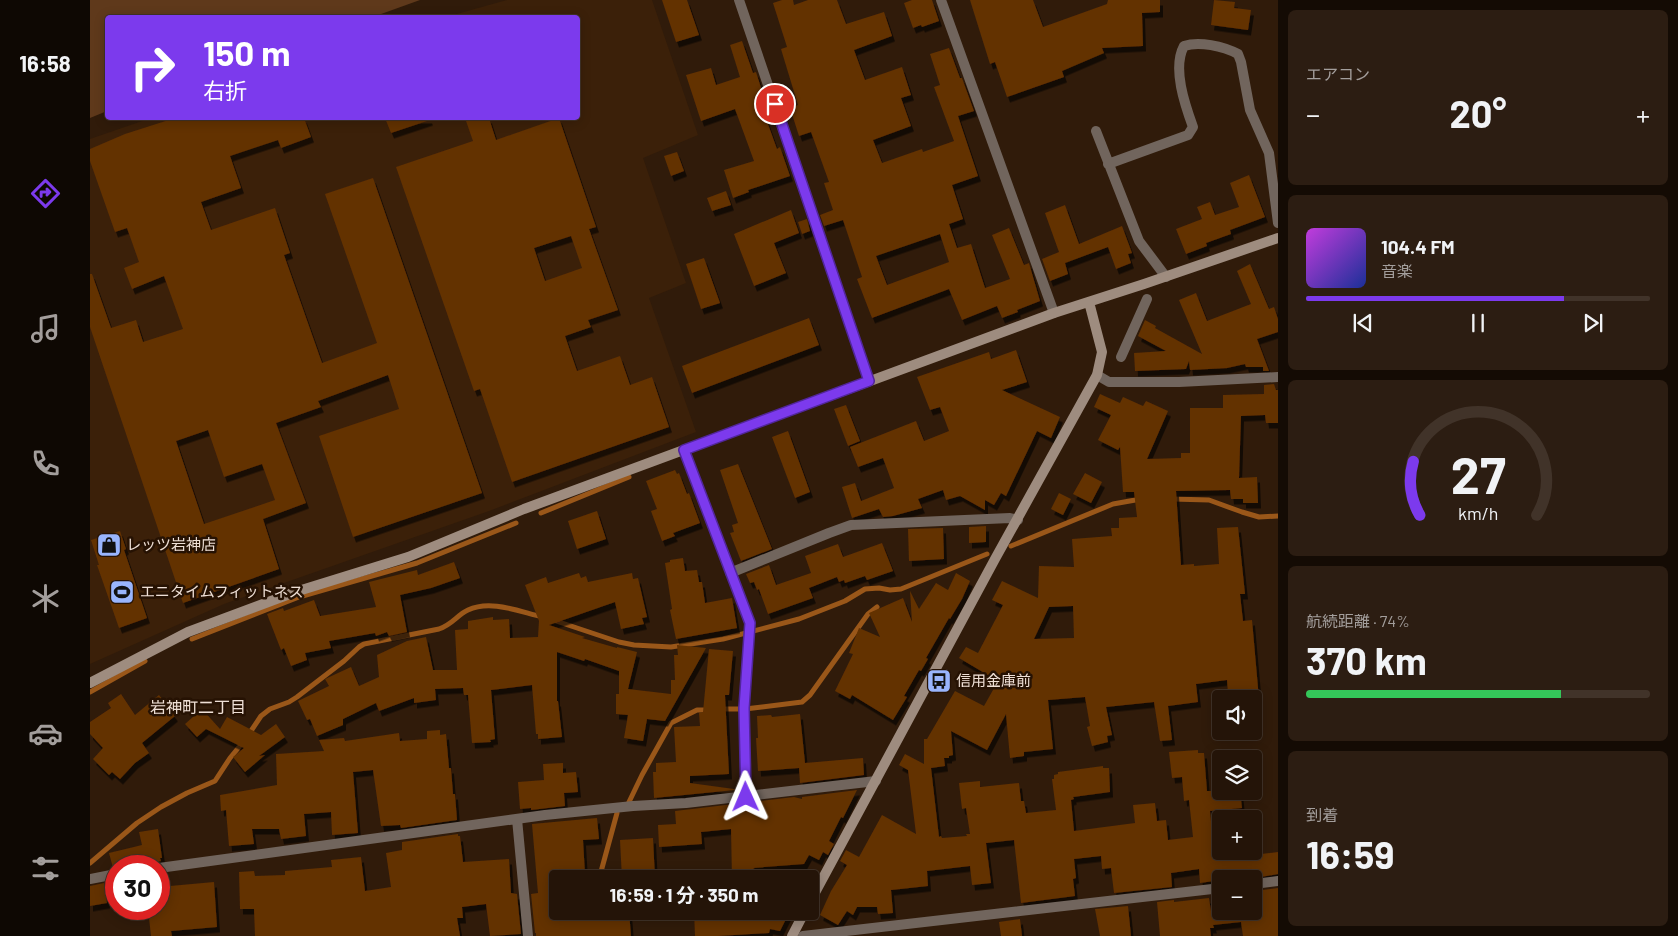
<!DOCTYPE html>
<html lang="ja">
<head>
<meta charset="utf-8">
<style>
  body { margin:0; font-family:Barlow,"Noto Sans JP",sans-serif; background:#2c1d12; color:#f1f3f6; height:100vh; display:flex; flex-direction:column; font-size:19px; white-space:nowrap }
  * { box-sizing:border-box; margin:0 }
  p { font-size:16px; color:#a39e9c }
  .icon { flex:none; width:28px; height:28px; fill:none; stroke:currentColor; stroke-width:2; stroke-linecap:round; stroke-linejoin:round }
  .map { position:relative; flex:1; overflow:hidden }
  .side { display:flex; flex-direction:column; gap:10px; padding:10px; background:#140b04; width:400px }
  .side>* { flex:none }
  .banner { position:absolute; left:15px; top:15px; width:475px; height:105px; border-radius:5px; box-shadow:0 2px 12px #0003,0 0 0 1px #413329; background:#7c3aed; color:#fff; overflow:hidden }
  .controls { position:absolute; left:1122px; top:690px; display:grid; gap:10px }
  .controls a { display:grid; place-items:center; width:50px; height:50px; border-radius:5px; background:#241408; box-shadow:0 2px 12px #0003,0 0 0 1px #413329; font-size:25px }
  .speed { position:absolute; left:15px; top:855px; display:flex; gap:10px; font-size:25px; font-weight:700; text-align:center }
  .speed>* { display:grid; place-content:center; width:65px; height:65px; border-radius:50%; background:#241408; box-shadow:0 2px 12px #0003,0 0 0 1px #413329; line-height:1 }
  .speed .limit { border:8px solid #d22; background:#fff; color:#111 }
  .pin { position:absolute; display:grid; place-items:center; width:42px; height:42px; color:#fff; margin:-21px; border:2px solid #fff; border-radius:50%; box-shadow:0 1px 5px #0007 }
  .me { position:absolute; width:55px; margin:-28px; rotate:359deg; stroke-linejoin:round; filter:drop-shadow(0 0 4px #0008) }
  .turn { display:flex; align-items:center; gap:18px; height:105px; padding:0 15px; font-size:22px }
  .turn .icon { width:65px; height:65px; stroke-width:2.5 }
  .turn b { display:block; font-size:35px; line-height:42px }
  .big { font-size:38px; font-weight:700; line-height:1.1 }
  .side .card { flex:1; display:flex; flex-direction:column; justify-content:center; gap:8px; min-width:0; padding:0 18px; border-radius:8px; background:#2c1d12 }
  .side .dial { align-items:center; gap:0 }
  .dial svg { height:130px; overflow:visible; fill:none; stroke:#413329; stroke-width:7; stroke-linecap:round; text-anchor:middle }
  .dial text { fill:#f1f3f6; stroke:none }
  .song { display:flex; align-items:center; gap:15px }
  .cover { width:60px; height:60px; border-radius:8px; background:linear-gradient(135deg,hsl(290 70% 55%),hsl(230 70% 35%)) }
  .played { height:5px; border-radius:2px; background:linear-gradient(90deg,#7c3aed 75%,#413329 75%) }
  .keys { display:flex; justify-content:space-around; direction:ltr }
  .heat { display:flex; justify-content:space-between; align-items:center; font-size:28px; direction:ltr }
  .charge { height:8px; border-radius:4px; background:linear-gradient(90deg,#34c759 74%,#413329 0) }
  .trip { position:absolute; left:459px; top:870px; width:270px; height:50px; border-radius:5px; background:#241408; box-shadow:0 2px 12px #0003,0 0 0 1px #413329; font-weight:700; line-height:50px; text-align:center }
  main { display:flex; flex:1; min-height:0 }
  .tabs { display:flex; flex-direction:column; width:90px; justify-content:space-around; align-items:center; background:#0e0803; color:#a39e9c }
  .tabs .icon { width:35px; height:35px }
  .tabs .current { color:#7c3aed }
  .tabs b { font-size:22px; color:#f1f3f6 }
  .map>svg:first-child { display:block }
  .built { fill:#3b2009 }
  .green { fill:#5f391b }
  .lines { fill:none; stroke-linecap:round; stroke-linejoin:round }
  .stream { stroke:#9a5719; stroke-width:5 }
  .building { fill:#633100; fill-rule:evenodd; filter:url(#shadow) }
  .street { stroke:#71655d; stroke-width:10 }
  .secondary { stroke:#9e8c7f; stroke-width:10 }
  .route-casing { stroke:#51269a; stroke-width:12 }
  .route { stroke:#7c3aed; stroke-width:9 }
  .labels { text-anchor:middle; stroke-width:5; stroke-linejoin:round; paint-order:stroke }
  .poi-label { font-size:15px; fill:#eedfd5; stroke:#261203; text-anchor:start }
  .neighbourhood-label { font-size:16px; fill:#eedfd5; stroke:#261203 }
</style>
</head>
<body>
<main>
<nav class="tabs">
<b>16:58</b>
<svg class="icon current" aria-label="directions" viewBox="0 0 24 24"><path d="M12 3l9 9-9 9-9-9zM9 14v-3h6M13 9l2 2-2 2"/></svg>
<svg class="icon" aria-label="music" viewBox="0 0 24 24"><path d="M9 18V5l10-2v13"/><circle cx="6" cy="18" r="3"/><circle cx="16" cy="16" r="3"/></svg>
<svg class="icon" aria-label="phone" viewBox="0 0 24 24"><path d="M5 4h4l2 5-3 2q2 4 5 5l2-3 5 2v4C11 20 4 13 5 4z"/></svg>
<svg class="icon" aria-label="climate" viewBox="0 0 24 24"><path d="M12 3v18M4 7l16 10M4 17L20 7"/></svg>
<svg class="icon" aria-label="car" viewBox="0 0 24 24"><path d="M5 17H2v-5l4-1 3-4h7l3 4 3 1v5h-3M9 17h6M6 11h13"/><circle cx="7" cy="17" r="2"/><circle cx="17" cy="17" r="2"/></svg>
<svg class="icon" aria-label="filters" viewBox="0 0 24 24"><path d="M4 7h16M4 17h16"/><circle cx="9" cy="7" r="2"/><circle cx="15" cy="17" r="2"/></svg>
</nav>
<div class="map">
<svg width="1188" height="936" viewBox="0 0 1188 936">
  <defs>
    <filter id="shadow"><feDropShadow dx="3" dy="5.5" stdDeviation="0" flood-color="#0009"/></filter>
  </defs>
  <rect width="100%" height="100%" fill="#301b0a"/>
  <path class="built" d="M 417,0 L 562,0 L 608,135 L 553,158 L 596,283 L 559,298 L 606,432 L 399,511 L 134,604 L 0,664 L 0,139 L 61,118 L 488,118 L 488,18 L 356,17 Z"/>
  <path class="green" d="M 0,0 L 330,0 L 280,18 L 18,18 L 17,111 L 0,118 Z"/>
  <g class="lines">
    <path class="stream" d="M 1082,499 L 1119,500 L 1152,512 L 1169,517 L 1188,516
      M 451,513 L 539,477
      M 921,546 L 1023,504 L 1051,499
      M 463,620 L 529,642 L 544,645 L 581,647 L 633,639 L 709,619 L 755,601 L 775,589 L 789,588 L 800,590 L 811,589 L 897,554
      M 102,639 L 209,597 L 327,563 L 426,523
      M 0,692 L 55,661
      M 629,709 L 651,709
      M 655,709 L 712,702 L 720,695 L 778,614 L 787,607
      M 159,734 L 171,716 L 180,709 L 199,702 L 207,697 L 254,661 L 269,647 L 274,644 L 349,629 C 363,624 367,615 378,610 C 401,599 430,612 453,617
      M 539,802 L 552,775 L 581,723 L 607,710 L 618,710
      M 0,863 L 47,823 L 71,807 L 97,793 L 125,781 L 140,758 L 154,741
      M 509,879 L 527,813
      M 506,936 L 506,911"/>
  </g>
  <path class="building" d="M 572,0 L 597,0 L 609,35 L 586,42 Z
    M 692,0 L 703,0 L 704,5 L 718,0 L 747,0 L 756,24 L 794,12 L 802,36 L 764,50 L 775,80 L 812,67 L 821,95 L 811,98 L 821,126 L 783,140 L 792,163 L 832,149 L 833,152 L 864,141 L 844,87 L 850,85 L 840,54 L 859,48 L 870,78 L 872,78 L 884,111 L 868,116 L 888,176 L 862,185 L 873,219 L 859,224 L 867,248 L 881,244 L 895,288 L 920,279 L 902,235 L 919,228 L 934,265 L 939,263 L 950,301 L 927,310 L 928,312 L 912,318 L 907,306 L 872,320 L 859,289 L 782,318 L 767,279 L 772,277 L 753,220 L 734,226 L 730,215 L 743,210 L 734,183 L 739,182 L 721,132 L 709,136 L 700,108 L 708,105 L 691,49 L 697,47 L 683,3 ZM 850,234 L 859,262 L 797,285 L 786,256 Z
    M 822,0 L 842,0 L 849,21 L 832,27 L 831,25 L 823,28 L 814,3 Z
    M 880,0 L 943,0 L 953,27 L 1017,4 L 1018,0 L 1070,0 L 1070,12 L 1052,13 L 1053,46 L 1012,48 L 1014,53 L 972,71 L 974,77 L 917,97 L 905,62 L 900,64 Z
    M 1124,0 L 1145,2 L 1144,8 L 1161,10 L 1158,30 L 1121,25 Z
    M 652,41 L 663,73 L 666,72 L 675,100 L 670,102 L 687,149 L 690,147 L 700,176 L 658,190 L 659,192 L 643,198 L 634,170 L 664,161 L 645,109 L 611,121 L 596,75 L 621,68 L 626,85 L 650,77 L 640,45 Z
    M 85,118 L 214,118 L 221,137 L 191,148 L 188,140 L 140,156 L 151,188 L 111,202 L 121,230 L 185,208 L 200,253 L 194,255 L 232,363 L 287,343 L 235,194 L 283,178 L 392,493 L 263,537 L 229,436 L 309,409 L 298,375 L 228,401 L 231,407 L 186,423 L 216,503 L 173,519 L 189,569 L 93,603 L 0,327 L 0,274 L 2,274 L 21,328 L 46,320 L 53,342 L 93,329 L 74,276 L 42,289 L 34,268 L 49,262 L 37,228 L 25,232 L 0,161 L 0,149 L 35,134 ZM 118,430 L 134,477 L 172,464 L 185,500 L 114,524 L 86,441 Z
    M 295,118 L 339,118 L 340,120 L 301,133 Z
    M 375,118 L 399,118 L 406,140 L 469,118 L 506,227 L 499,229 L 528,310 L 498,320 L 501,327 L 475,336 L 487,371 L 530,356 L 540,385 L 562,377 L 579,427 L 422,482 L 390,389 L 384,391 L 306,167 L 383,141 ZM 481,236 L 492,268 L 455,281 L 444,248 Z
    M 587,152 L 594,171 L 581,176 L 574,156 Z
    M 1159,175 L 1175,217 L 1140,230 L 1141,234 L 1116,243 L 1117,246 L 1096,254 L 1086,229 L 1112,219 L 1107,207 L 1120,202 L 1125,215 L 1149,207 L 1140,183 Z
    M 636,191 L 641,205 L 622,211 L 617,198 Z
    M 975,205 L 989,244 L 1032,226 L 1042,253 L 1038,254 L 1041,263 L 1026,269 L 1018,247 L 975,263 L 978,274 L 960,281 L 952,259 L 969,252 L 955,213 Z
    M 701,210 L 709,233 L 684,243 L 696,273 L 664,286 L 644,234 Z
    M 717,219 L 720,231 L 712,234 L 708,222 Z
    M 614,258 L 630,303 L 611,309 L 596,264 Z
    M 1160,264 L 1179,309 L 1184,307 L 1188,319 L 1188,332 L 1167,339 L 1179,371 L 1173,371 L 1173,367 L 1156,367 L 1155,364 L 1137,368 L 1138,368 L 1100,370 L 1099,361 L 1096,369 L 1045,371 L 1044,353 L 1076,351 L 1048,336 L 1055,320 L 1066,326 L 1065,328 L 1112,354 L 1089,300 L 1106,293 L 1117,321 L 1161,304 L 1147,271 Z
    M 719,318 L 729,345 L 602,393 L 592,366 Z
    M 926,350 L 937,382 L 912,390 L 970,417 L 961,438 L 947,431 L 916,496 L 911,493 L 904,505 L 895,500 L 895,510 L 870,496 L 856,500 L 853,490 L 828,499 L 832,508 L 803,516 L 793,517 L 789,509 L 762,518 L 752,487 L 765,483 L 771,501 L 804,488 L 793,458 L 768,467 L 760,447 L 826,421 L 834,441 L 859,431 L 850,407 L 840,410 L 827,377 L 899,352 L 901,359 Z
    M 1184,384 L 1186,390 L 1188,390 L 1188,423 L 1176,423 L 1175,415 L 1151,416 L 1149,478 L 1167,477 L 1168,503 L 1153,503 L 1153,499 L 1141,499 L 1140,490 L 1086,491 L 1091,565 L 1104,564 L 1104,566 L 1129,564 L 1127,528 L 1148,527 L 1155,594 L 1150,594 L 1153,621 L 1162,620 L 1169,699 L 1153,699 L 1153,692 L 1138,694 L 1137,680 L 1106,684 L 1108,702 L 1078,706 L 1082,740 L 1070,741 L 1064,702 L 1016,707 L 1022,735 L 1017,736 L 1018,742 L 1002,746 L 997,727 L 1000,726 L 995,697 L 958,700 L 963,749 L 934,752 L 934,756 L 920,758 L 916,714 L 897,750 L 861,731 L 863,755 L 859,756 L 859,758 L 854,758 L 855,766 L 841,768 L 849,837 L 851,836 L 852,838 L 877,836 L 876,834 L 880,834 L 876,808 L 872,809 L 869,783 L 890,781 L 890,787 L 929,783 L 931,801 L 934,801 L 936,813 L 966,810 L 962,779 L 964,779 L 964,775 L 968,774 L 968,772 L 1013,766 L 1013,768 L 1019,768 L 1020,792 L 983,797 L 984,799 L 981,800 L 984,831 L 1045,823 L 1043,805 L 1065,803 L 1067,821 L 1076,820 L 1078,840 L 1103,837 L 1099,800 L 1094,801 L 1092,777 L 1082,778 L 1079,752 L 1108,750 L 1108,753 L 1114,753 L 1117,791 L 1150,791 L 1152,808 L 1120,811 L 1124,851 L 1161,851 L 1162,855 L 1188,852 L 1188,874 L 1160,879 L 1131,879 L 1131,880 L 1110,883 L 1109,869 L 1081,873 L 1082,887 L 1024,893 L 1021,868 L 1012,869 L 1011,856 L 984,859 L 986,878 L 983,879 L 985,896 L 931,903 L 924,840 L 896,843 L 901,883 L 882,885 L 880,866 L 837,871 L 838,886 L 801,890 L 803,913 L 788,914 L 787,907 L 767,907 L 763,915 L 757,911 L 748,925 L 730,915 L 741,891 L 757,865 L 750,861 L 756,850 L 769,857 L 792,815 L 826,834 L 818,770 L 809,765 L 815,754 L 834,764 L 834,739 L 837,739 L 865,691 L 894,706 L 908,681 L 869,658 L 876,647 L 888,653 L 913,605 L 902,600 L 912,581 L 948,598 L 949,566 L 984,567 L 982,539 L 1022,536 L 1021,528 L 1029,528 L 1029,518 L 1047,517 L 1044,492 L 1033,492 L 1030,447 L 1028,450 L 1008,440 L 1021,415 L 1004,407 L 1010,394 L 1030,403 L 1033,397 L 1053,406 L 1056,401 L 1078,411 L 1057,459 L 1091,458 L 1091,453 L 1100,453 L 1100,408 L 1133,408 L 1133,395 L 1174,394 L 1174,385 ZM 983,606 L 984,638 L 944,639 L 959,607 Z
    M 756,405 L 770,441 L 758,446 L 744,409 Z
    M 698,431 L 720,492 L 705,498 L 682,437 Z
    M 648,464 L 682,549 L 651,561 L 640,533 L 644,532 L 642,525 L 648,523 L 630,470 Z
    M 585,470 L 587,474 L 589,473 L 597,494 L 599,493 L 610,523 L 583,533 L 585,536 L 572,541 L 561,511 L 567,509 L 556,481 Z
    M 995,473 L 1012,482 L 1001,503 L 983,494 Z
    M 969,493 L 981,499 L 973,515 L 961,509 Z
    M 507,511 L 516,539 L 487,549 L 478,521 Z
    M 896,526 L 896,542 L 879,543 L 879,527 Z
    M 853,528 L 854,559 L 819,561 L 818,529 Z
    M 30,531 L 36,549 L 34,550 L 57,618 L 29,628 L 7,565 L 9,565 L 1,540 Z
    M 792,543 L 803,571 L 777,580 L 775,576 L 755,583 L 754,580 L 749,582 L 747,577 L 719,588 L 723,598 L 678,614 L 669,589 L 667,590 L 664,582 L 660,583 L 656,574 L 679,565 L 686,585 L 721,573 L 715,556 L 748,544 L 753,557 Z
    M 593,558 L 595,571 L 607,570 L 609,582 L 612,582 L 615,603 L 642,598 L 647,628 L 586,639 L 580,610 L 582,609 L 575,563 L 580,562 L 580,560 Z
    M 364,562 L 370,578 L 341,588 L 310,595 L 317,632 L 299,636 L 297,632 L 286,636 L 285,633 L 239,641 L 241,648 L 215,653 L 217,660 L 201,666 L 194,648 L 191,650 L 177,614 L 193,608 L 194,611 L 224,600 L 230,616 L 286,607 L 279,582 L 327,570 L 328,575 Z
    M 489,573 L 491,578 L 496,576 L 498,582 L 542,573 L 543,579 L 548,578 L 557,617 L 552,618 L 554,624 L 531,629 L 525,602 L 459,625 L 495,637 L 492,638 L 527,648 L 527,647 L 547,652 L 538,689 L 581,694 L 581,680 L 585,680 L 584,655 L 588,655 L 587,645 L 616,648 L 575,721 L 557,719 L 553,741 L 534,738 L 538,715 L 526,714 L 526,694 L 529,694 L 529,671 L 495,659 L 494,661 L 467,652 L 467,701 L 468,701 L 472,737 L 448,739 L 448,734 L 446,734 L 442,685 L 401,690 L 405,739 L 400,740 L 401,742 L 382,743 L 378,695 L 374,695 L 373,688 L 345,689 L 346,700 L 324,703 L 324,698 L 289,711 L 286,703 L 253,719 L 253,725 L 227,736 L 220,719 L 217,720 L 208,701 L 239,686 L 235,679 L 261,667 L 269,686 L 289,677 L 287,655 L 317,641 L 336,637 L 343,670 L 367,670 L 365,630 L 378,629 L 378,621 L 403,617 L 403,620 L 419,619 L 420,638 L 448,637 L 449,621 L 435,585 L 456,577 L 458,583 Z
    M 866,573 L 880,581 L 872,599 L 860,619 L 859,618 L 836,658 L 838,659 L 831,671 L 829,670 L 814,696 L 817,697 L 803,720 L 762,695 L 760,699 L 745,691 L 763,654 L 759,653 L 769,628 L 790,637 L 779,613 L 813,598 L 822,622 L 820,591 L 829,609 L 846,583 L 858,590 Z
    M 619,649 L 643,651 L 639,695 L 635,695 L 639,774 L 600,776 L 600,783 L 644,789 L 645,790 L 564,798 L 563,772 L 566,772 L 566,763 L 586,762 L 584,727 L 610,726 L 609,713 L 613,712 Z
    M 31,694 L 45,715 L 69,695 L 85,716 L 52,743 L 59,753 L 45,763 L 30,779 L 22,772 L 19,775 L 3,759 L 13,748 L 0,734 L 0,722 L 21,708 L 18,703 Z
    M 112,709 L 130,729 L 137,717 L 171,735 L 186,724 L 195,737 L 169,756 L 175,755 L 155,772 L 143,757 L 154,748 L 116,729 L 107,737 L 95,724 Z
    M 710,714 L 715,763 L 773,758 L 774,775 L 710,783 L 709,768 L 668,771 L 666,738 L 668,738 L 667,716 L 681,715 L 682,717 Z
    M 350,730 L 350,735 L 356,734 L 359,768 L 361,768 L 363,794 L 365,794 L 367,820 L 311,828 L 310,825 L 291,826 L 283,770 L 263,772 L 268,833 L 242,835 L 241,812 L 214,814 L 216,836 L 191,839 L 189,829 L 162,829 L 164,844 L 139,846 L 136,810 L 131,811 L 130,795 L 187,785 L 186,754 L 234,751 L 229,740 L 254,738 L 255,741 L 309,733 L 310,741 L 337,739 L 337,731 Z
    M 473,763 L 473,773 L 486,772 L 488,792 L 474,793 L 475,806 L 441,810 L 441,808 L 430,809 L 428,782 L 454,780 L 453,764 Z
    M 767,790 L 753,818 L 751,817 L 739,841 L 744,844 L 738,855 L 733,852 L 729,860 L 719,855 L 714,864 L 663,868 L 681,879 L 642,879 L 641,829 L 611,832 L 612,844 L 569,847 L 568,825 L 586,824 L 585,811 L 704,797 L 712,799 L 712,797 Z
    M 507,818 L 509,839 L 493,840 L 495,874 L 492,874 L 492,879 L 468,879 L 468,911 L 494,911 L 494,919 L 521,918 L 520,911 L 539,911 L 541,936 L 446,936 L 446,933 L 445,933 L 441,894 L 448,893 L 442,824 Z
    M 68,829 L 72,858 L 70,858 L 71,861 L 55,865 L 54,862 L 23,868 L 19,853 L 52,845 L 49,832 Z
    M 368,834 L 368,836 L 370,836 L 373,862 L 419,859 L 421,893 L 427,894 L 431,934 L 400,936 L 396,904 L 372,907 L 373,918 L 367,918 L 370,936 L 165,936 L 164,909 L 150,909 L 149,872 L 164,871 L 165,876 L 195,875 L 195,871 L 242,867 L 241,860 L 271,857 L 275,891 L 301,887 L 296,853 L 312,850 L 312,842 Z
    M 563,838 L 565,878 L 532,879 L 530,840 Z
    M 124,882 L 127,927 L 81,931 L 82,936 L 61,936 L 58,909 L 69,909 L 69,887 Z
    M 14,883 L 17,903 L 0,906 L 0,886 Z
    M 1188,888 L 1188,936 L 1153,936 L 1151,922 L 1123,925 L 1124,928 L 1120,928 L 1121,936 L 1070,936 L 1067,902 L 1084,900 L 1084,902 L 1119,898 L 1121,911 L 1164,911 L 1164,891 Z
    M 1038,906 L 1041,936 L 1010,936 L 1005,909 Z
    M 604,911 L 700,911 L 690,931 L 680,929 L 679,933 L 628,936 L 605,936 Z
    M 930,919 L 932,936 L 911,936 L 909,922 Z"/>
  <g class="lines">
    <path class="street" d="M 649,0 L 779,381
      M 851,0 L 964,313
      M 1006,131 L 1049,241 L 1076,277
      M 1018,164 L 1098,135 L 1103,127 C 1095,105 1082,68 1094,46 C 1109,41 1133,46 1148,54 L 1151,62 L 1160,110 L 1179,153 L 1188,223
      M 1031,357 L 1057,299
      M 1007,375 L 1019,382 L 1089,382 L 1188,377
      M 594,450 L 660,623 L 654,708 L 656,797
      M 640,573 L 739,533 L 761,525 L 920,518 L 928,520
      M 427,819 L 438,936
      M 69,868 L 455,815 L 543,806 L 596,803 L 786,781
      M 0,879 L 26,874
      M 1164,884 L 1188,881
      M 713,936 L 1131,888"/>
    <path class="secondary" d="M 0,683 L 98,632 L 205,592 L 318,557 L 434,509 L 964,313 L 1054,284 L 1188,238
      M 720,902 L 905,559 L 1007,375 L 1012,352 L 999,302
      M 702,936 L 715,911"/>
  </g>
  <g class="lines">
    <defs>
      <path id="route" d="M 656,797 L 654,708 L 660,623 L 594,450 L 779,381 L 685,104"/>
    </defs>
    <use href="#route" class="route-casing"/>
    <use href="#route" class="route"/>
  </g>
  <defs>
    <symbol id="shop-square" viewBox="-11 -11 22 22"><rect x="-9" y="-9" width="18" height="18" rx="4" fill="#99b5fd" stroke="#261203"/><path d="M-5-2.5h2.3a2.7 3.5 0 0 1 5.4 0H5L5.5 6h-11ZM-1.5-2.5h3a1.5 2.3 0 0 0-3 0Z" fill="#111"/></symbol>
    <symbol id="stadium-square" viewBox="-11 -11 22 22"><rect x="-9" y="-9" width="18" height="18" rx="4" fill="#99b5fd" stroke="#261203"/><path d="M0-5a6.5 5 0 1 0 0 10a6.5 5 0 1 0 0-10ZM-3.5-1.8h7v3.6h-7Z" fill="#111"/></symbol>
    <symbol id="bus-square" viewBox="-11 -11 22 22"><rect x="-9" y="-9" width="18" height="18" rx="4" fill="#99b5fd" stroke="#261203"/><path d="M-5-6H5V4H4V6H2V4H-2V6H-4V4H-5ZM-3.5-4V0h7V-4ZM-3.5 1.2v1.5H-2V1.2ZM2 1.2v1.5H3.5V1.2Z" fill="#111"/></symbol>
  </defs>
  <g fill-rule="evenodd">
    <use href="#shop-square" x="5" y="531" width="28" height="28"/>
    <use href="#stadium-square" x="18" y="578" width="28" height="28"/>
    <use href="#bus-square" x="835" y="667" width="28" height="28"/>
  </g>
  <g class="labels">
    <g class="poi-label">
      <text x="36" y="550">レッツ岩神店</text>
      <text x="50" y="597">エニタイムフィットネス</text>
      <text x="866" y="686">信用金庫前</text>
    </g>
    <g class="neighbourhood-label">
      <text x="108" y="713">岩神町二丁目</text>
    </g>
  </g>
</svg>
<div class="controls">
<a><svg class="icon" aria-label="sound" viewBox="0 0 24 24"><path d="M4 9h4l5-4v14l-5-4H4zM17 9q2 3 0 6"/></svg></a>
<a><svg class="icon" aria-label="layers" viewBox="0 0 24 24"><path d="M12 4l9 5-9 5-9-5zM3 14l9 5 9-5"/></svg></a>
<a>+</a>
<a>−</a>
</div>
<div class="speed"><div class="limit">30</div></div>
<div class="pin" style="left:685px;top:104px;background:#d93025"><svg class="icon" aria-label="arrive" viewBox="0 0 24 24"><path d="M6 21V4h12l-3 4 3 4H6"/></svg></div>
<svg class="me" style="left:656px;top:797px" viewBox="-20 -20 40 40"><path d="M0-17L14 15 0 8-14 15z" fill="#7c3aed" stroke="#fff" stroke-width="4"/></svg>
<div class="trip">16:59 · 1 分 · 350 m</div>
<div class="banner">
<div class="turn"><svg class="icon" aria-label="right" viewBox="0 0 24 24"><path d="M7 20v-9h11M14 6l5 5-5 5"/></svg><div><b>150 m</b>右折</div></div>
</div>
</div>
<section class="side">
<div class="card"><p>エアコン</p>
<div class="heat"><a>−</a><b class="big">20°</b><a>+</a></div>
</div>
<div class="card">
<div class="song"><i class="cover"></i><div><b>104.4 FM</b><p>音楽</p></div></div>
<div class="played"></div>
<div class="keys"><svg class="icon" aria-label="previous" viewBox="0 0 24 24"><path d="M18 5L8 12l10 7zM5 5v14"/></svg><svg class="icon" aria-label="pause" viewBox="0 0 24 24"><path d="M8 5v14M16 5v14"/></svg><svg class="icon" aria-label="next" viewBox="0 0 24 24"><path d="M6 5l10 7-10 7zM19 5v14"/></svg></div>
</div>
<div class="card dial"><svg viewBox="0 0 100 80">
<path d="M14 69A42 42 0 1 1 86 69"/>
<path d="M14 69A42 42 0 0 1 10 36" stroke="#7c3aed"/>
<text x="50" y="56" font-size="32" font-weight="700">27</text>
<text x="50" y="72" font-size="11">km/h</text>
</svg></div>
<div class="card"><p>航続距離 · 74%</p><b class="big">370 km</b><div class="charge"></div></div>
<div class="card"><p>到着</p><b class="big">16:59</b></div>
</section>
</main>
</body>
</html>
